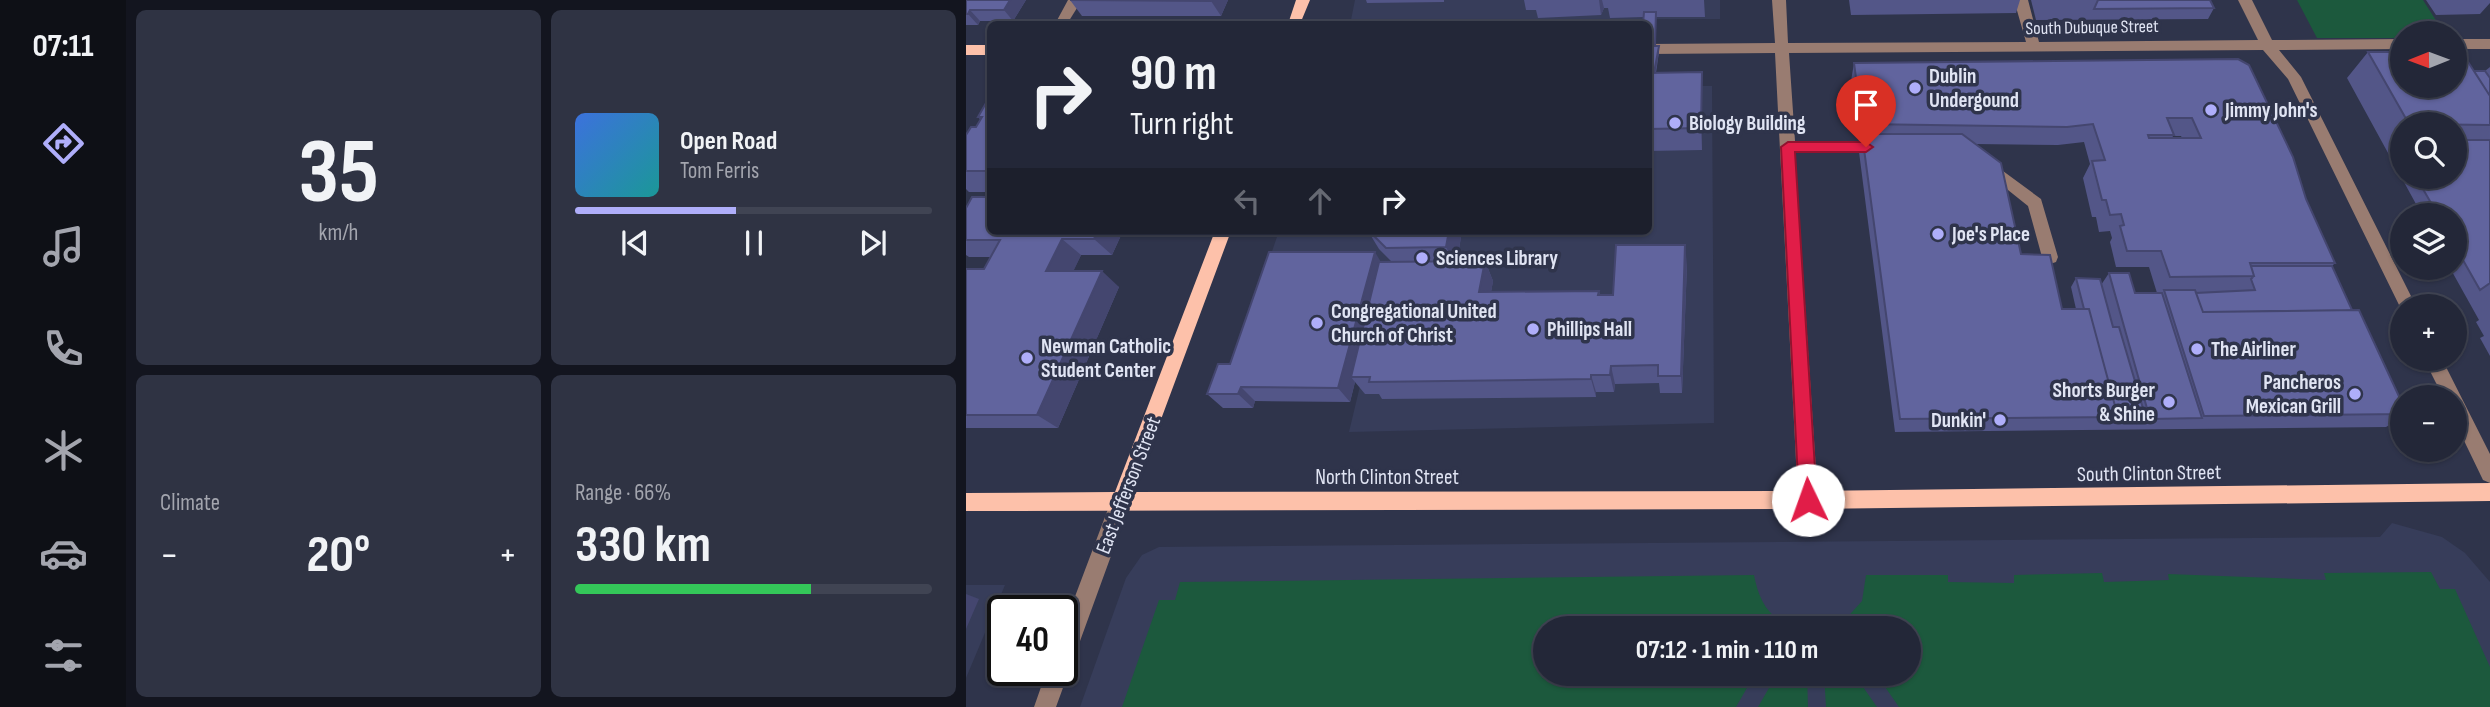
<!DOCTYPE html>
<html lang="en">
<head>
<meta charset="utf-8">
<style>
  body { margin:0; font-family:"Sofia Sans Condensed",sans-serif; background:#2f3343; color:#f1f3f6; height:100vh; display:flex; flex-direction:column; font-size:26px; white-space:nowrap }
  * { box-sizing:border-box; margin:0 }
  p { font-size:23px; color:#a3a5ae }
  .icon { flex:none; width:38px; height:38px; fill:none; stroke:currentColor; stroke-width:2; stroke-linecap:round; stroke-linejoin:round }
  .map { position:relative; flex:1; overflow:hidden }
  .drawer { display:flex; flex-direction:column; gap:10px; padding:10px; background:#13151f; width:840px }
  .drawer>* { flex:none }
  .top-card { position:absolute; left:21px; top:21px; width:665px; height:214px; border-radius:10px; box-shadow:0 2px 5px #0004,0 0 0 2px #404453; background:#232738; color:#f1f3f6; overflow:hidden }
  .needle { width:46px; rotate:269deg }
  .controls { position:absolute; left:1424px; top:21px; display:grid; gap:14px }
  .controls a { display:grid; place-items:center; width:77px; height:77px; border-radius:50%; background:#232738; box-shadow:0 2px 5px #0004,0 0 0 2px #404453; font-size:35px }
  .speed { position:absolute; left:21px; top:595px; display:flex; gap:14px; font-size:35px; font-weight:700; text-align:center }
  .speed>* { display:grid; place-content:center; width:91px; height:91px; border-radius:50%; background:#232738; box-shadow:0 2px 5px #0004,0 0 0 2px #404453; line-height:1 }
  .speed .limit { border:4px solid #111; border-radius:10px; background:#fff; color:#111 }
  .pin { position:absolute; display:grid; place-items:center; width:60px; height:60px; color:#fff; margin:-72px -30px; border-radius:50% 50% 50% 0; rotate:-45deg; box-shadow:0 0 7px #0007 }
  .pin .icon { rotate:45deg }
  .me { position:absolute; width:77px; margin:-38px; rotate:357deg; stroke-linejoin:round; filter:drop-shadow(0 0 5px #0008) }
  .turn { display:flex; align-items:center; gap:24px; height:147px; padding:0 28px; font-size:32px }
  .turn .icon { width:91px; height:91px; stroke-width:2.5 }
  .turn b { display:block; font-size:49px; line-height:60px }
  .lanes { display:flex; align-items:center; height:66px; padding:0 28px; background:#0003; justify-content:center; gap:35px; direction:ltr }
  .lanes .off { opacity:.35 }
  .big { font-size:52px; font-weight:700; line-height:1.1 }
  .drawer .widget { flex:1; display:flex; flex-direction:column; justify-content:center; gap:10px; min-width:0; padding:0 24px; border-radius:10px; background:#2f3343 }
  .drawer .dial { align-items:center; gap:0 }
  .dial b { font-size:91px; line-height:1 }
  .song { display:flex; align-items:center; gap:21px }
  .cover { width:84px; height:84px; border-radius:10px; background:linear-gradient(135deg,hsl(220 70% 55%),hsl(180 70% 35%)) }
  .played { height:7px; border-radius:4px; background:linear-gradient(90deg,#afaefa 45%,#404453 45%) }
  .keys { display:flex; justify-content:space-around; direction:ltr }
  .heat { display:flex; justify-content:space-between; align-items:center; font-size:38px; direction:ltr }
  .charge { height:10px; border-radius:5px; background:linear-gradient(90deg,#34c759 66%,#404453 0) }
  .drawer .tiles { flex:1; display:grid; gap:10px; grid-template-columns:repeat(2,1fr) }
  .trip { position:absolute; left:567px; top:616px; width:388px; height:70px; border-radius:35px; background:#232738; box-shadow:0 2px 5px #0004,0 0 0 2px #404453; font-weight:700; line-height:70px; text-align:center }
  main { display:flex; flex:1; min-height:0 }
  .dock { display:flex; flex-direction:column; width:126px; justify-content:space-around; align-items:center; background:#0e1016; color:#a3a5ae }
  .dock .icon { width:49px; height:49px }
  .dock .active { color:#afaefa }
  .dock b { font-size:32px; color:#f1f3f6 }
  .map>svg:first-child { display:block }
  .built { fill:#373d5a; fill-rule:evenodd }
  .green { fill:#1c593d }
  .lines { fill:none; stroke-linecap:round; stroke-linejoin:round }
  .minor { fill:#997c71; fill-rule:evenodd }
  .major { fill:#fdc1aa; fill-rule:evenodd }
  .wall { fill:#535688; fill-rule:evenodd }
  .shaded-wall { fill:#44466f }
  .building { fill:#61649e; stroke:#44466f; stroke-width:2; fill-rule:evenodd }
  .route { fill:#e11d48; stroke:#92132f; stroke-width:2 }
  .poi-dot { fill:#afaefa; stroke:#2f344b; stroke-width:2.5 }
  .labels { text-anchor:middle; stroke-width:7; stroke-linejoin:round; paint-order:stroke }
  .far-street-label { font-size:18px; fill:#e0e4f3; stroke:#2f344b }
  .poi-label { font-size:21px; font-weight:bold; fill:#e0e4f3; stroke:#2f344b; text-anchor:start }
  .street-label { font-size:21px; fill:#e0e4f3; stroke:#2f344b }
</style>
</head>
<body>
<main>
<nav class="dock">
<b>07:11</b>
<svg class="icon active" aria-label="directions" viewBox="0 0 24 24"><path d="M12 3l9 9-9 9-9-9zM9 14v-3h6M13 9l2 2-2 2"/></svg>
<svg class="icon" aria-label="music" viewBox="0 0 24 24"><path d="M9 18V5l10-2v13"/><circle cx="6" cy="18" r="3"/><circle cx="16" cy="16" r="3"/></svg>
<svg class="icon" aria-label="phone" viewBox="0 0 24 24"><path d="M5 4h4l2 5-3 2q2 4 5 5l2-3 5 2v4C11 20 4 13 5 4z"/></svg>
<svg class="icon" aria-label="climate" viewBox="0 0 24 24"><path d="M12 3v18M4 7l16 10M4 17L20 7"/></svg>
<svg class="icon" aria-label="car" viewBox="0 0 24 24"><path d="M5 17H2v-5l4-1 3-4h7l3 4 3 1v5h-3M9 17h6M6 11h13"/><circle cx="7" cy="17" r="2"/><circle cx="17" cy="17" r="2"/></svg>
<svg class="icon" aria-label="filters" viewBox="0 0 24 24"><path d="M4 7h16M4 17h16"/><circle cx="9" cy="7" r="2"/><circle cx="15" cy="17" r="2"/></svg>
</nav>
<section class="drawer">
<div class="tiles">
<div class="widget dial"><b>35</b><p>km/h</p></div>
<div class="widget">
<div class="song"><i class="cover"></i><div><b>Open Road</b><p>Tom Ferris</p></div></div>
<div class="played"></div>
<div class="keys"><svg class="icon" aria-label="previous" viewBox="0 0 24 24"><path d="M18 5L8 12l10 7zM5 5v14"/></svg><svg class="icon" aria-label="pause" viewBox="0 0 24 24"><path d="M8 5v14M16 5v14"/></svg><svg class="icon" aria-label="next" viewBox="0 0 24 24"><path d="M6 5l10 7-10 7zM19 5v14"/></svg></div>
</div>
<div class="widget"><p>Climate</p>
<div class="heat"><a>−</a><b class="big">20°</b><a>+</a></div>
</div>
<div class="widget"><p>Range · 66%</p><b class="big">330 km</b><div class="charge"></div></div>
</div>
</section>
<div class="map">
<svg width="1524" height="707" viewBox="0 0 1524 707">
  <rect width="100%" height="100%" fill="#2f344b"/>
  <path class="built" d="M 389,0 L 754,0 L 754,19 L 385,20 Z
    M 683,86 L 746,86 L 748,423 L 383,432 L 422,269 L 300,269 L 313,231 L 682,231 Z
    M 1426,523 L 1476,537 L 1499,553 L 1524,582 L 1524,707 L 114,707 L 160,578 L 176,555 L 193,547 L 1414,537 ZM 579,628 L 943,628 L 943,674 L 579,674 Z
    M 0,585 L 39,585 L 0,678 Z"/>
  <path class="green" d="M 1331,0 L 1457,0 L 1478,33 L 1437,33 L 1437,38 L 1351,38 Z
    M 1465,572 L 1474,589 L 1489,589 L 1524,667 L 1524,707 L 933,707 L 910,674 L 943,674 L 943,628 L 879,628 L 876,623 L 896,601 L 900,575 L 982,575 L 982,582 L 1048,583 L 1048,575 L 1136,573 L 1138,582 L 1203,580 L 1202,574 L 1360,580 L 1358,573 Z
    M 788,575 C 792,596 799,612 818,624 L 815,628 L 579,628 L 579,674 L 789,674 L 770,707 L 156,707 L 193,600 L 209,600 L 214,582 Z
    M 811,674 L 841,674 L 842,707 L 792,707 Z
    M 858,674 L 888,674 L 911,707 L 860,707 Z"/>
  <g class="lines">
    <path class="minor" d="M 102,0 L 116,0 L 101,24 L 89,24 Z
      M 806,0 L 820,0 L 822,43 L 1060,42 L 1048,0 L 1062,0 L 1073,42 L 1292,40 L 1272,0 L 1286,0 L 1306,40 L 1437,39 L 1437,49 L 1313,50 L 1335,77 L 1450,306 L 1437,306 L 1436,311 L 1322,79 L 1297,50 L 823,53 L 829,141 L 916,141 L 924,147 L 916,153 L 829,153 L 852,500 L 849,506 L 842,509 L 835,506 L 832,500 L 809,53 L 682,54 L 682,44 L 809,43 Z
      M 1489,39 L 1524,39 L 1524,49 L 1489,49 Z
      M 1022,160 L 1075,199 L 1092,257 L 1090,262 L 1084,264 L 1076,257 L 1062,206 L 1017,170 L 1014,166 L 1017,162 Z
      M 1458,359 L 1476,359 L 1524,454 L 1524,483 L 1517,480 L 1489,422 L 1489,397 L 1477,397 Z
      M 155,492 L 162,494 L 165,501 L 90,707 L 68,707 L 81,670 L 96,670 L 96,631 L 145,501 L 148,494 Z"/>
    <path class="major" d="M 330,0 L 344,0 L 334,24 L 322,24 Z
      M 0,45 L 24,45 L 24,55 L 0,55 Z
      M 249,231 L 265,231 L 168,492 L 842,491 L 1524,483 L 1524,501 L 842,509 L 0,511 L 0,493 L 149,492 Z"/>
  </g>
  <path class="wall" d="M 0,0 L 60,0 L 47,21 L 14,21 L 12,25 L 0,25 Z
    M 104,0 L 262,0 L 255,16 L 116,16 Z
    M 400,0 L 478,0 L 478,2 L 401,3 Z
    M 558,0 L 738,0 L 739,17 L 690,17 L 689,46 L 693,52 L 690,73 L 736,72 L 736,150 L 682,151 L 682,24 L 677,17 L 644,18 L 642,8 L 638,8 L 635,15 L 572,18 L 570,10 L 560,10 Z
    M 883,0 L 1054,0 L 1050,13 L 885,15 Z
    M 1065,0 L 1244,0 L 1248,8 L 1242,19 L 1070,20 Z
    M 1460,0 L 1524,0 L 1524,3 L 1514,14 L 1470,15 Z
    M 1402,52 L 1508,71 L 1519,71 L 1524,67 L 1524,356 L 1514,338 L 1518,336 L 1510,322 L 1513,320 L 1484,268 L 1489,268 L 1489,215 L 1456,215 L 1381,78 ZM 1437,124 L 1489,124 L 1489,177 L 1437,177 Z
    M 1272,59 L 1340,199 L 1369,263 L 1366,266 L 1386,310 L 1437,405 L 1437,417 L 1420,427 L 929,432 L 893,152 L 894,142 L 893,142 L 885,81 L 888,63 ZM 1207,136 L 1215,136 L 1216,138 L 1206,138 ZM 1118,142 L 1124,164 L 1117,178 L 1126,217 L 1130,217 L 1133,232 L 1144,231 L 1146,238 L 1144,242 L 1150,267 L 1183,267 L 1191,293 L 1169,293 L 1143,273 L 1135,285 L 1110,278 L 1105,287 L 1110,309 L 1096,309 L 1055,254 L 1009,144 L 1092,145 Z
    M 24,96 L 24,192 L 3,192 L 0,189 L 0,135 L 10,127 L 15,120 L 12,117 Z
    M 0,208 L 157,231 L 146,255 L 115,255 L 107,271 L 153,287 L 92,428 L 0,428 L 0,269 L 18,269 L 25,257 L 3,257 L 0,255 Z
    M 402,231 L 496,231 L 491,261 L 519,261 L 527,281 L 525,292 L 633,291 L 634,295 L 647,295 L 721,265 L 716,393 L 694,393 L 693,383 L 649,384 L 648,392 L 630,392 L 630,397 L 416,399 L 413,394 L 399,394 L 389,382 L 384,402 L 289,401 L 287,408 L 257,408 L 241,394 L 264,364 L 415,262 L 425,261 L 413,249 Z"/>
  <path class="shaded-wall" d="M 44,0 L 60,0 L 47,21 L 38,10 Z
    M 246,0 L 262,0 L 255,16 L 245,1 Z
    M 633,0 L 636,0 L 638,8 L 635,15 Z
    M 4,10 L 14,21 L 12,25 L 2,14 Z
    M 693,46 L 693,52 L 685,95 L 685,90 Z
    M 736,72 L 736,150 L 735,128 Z
    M 132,231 L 157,231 L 146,255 L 128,239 Z
    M 483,231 L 496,231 L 490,267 L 480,247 Z
    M 96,239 L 115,255 L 100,287 L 80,271 Z
    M 719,245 L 721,265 L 716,393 L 715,376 Z
    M 409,252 L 419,269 L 385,377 L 389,382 L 384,402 L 372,388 Z
    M 519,261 L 527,281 L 522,311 L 513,292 Z
    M 136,271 L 153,287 L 92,428 L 71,415 Z
    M 645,366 L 649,384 L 648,392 L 644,375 Z
    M 625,375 L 630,392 L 630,397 L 625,379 Z
    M 275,387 L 289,401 L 287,408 L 272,394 Z
    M 0,594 L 13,599 L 0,629 Z"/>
  <path class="building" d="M 0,0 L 44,0 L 38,10 L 4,10 L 2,14 L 0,14 Z
    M 104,0 L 246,0 L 245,1 Z
    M 1132,0 L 1244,0 L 1248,8 L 1128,9 Z
    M 678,12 L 690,12 L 689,46 L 693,46 L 688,73 L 682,73 L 682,24 L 677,24 Z
    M 1495,51 L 1524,96 L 1524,125 L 1443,124 L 1402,52 L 1437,52 L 1437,86 L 1489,86 L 1489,52 Z
    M 1272,59 L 1283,65 L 1327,157 L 1340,199 L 1369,263 L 1284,263 L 1288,276 L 1204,277 L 1195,251 L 1161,251 L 1154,226 L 1158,225 L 1155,214 L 1144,215 L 1140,200 L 1136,200 L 1126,161 L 1139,160 L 1127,124 L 1101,127 L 896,124 L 888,63 ZM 1201,118 L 1226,118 L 1235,138 L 1183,138 L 1182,135 L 1208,135 Z
    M 1508,71 L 1519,71 L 1524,78 L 1524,96 Z
    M 736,72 L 735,128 L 682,129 L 682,73 Z
    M 24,96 L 24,171 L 0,171 L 0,135 L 5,127 L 10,127 L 16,117 L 12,117 Z
    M 896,134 L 996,134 L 1035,163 L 1055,254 L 1084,255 L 1096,309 L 1123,309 L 1152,417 L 934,419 Z
    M 1430,140 L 1437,140 L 1437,153 Z
    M 1489,140 L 1524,140 L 1524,283 L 1514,290 L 1489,246 L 1489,215 L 1472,215 L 1450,177 L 1489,177 Z
    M 6,197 L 24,197 L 24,231 L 132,231 L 128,239 L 96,239 L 80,271 L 136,271 L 71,415 L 0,415 L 0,269 L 18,269 L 34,240 L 0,240 L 0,208 Z
    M 403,231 L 483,231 L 480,247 L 420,248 Z
    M 650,245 L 719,245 L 715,376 L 692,376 L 692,365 L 645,366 L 644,375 L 625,375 L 625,379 L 403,382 L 404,377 L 385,377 L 413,262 L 519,261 L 513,292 L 633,291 L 632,295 L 647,295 Z
    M 303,252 L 409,252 L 372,388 L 275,387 L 272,394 L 241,394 L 252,364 L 264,364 Z
    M 1285,266 L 1366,266 L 1386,310 L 1237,312 L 1230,293 L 1289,290 L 1285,279 L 1288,276 Z
    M 1143,273 L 1163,273 L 1169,293 L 1196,293 L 1236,418 L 1184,419 Z
    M 1110,278 L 1134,279 L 1147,327 L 1153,327 L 1181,422 L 1147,423 L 1152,417 L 1123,309 L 1118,309 Z
    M 1198,290 L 1229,290 L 1237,312 L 1393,310 L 1437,405 L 1437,414 L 1238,416 Z"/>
  <path class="route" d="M 822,142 L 900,142 L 907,147 L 900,152 L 829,152 L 851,500 L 848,506 L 842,508 L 836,506 L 833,500 L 815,147 Z"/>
  <g class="poi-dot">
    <circle cx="949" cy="88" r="7"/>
    <circle cx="1245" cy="110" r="7"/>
    <circle cx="709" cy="123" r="7"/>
    <circle cx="972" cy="234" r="7"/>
    <circle cx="456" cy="258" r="7"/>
    <circle cx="351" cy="323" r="7"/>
    <circle cx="567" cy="329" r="7"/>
    <circle cx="1231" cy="349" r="7"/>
    <circle cx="61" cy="358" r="7"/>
    <circle cx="1389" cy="394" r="7"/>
    <circle cx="1203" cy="402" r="7"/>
    <circle cx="1034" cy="420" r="7"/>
  </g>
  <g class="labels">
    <g class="far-street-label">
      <text transform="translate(1126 27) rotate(-1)" y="6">South Dubuque Street</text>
    </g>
    <g class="poi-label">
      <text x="963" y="83">Dublin<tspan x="963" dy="24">Undergound</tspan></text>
      <text x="1259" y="117">Jimmy John's</text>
      <text x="723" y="130">Biology Building</text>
      <text x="986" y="241">Joe's Place</text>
      <text x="470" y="265">Sciences Library</text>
      <text x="365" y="318">Congregational United<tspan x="365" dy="24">Church of Christ</tspan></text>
      <text x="581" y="336">Phillips Hall</text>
      <text x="75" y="353">Newman Catholic<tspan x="75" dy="24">Student Center</tspan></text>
      <text x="1245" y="356">The Airliner</text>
      <text x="1375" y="389" text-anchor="end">Pancheros<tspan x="1375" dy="24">Mexican Grill</tspan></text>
      <text x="1189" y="397" text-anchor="end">Shorts Burger<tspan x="1189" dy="24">&amp; Shine</tspan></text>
      <text x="1020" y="427" text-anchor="end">Dunkin'</text>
    </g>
    <g class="street-label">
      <text transform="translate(1183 473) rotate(-1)" y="7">South Clinton Street</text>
      <text x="421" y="484">North Clinton Street</text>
      <text transform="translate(162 485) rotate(-69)" y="7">East Jefferson Street</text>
    </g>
  </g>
</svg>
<div class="controls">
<a><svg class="needle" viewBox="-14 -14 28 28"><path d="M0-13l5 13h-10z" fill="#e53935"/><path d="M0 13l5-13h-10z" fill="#a3a5ae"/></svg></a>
<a><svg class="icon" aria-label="search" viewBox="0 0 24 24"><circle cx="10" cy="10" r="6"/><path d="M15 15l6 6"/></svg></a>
<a><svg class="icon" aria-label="layers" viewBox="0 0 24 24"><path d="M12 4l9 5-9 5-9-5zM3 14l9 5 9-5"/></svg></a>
<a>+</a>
<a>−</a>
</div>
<div class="speed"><div class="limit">40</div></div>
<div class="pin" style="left:900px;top:147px;background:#d93025"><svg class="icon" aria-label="arrive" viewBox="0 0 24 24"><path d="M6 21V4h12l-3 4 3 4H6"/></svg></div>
<svg class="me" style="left:842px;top:500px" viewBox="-20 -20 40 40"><circle r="19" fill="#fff"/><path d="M0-13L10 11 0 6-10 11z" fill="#e11d48"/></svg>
<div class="trip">07:12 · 1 min · 110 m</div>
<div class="top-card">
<div class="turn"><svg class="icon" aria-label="right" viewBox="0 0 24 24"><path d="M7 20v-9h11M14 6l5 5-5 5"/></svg><div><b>90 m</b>Turn right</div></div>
<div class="lanes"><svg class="icon off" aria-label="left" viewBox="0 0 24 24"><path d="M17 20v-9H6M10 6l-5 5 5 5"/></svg><svg class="icon off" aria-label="ahead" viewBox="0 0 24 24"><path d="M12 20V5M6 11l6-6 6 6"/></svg><svg class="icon" aria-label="right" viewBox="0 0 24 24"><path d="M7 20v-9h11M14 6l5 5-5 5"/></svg></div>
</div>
</div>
</main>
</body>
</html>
